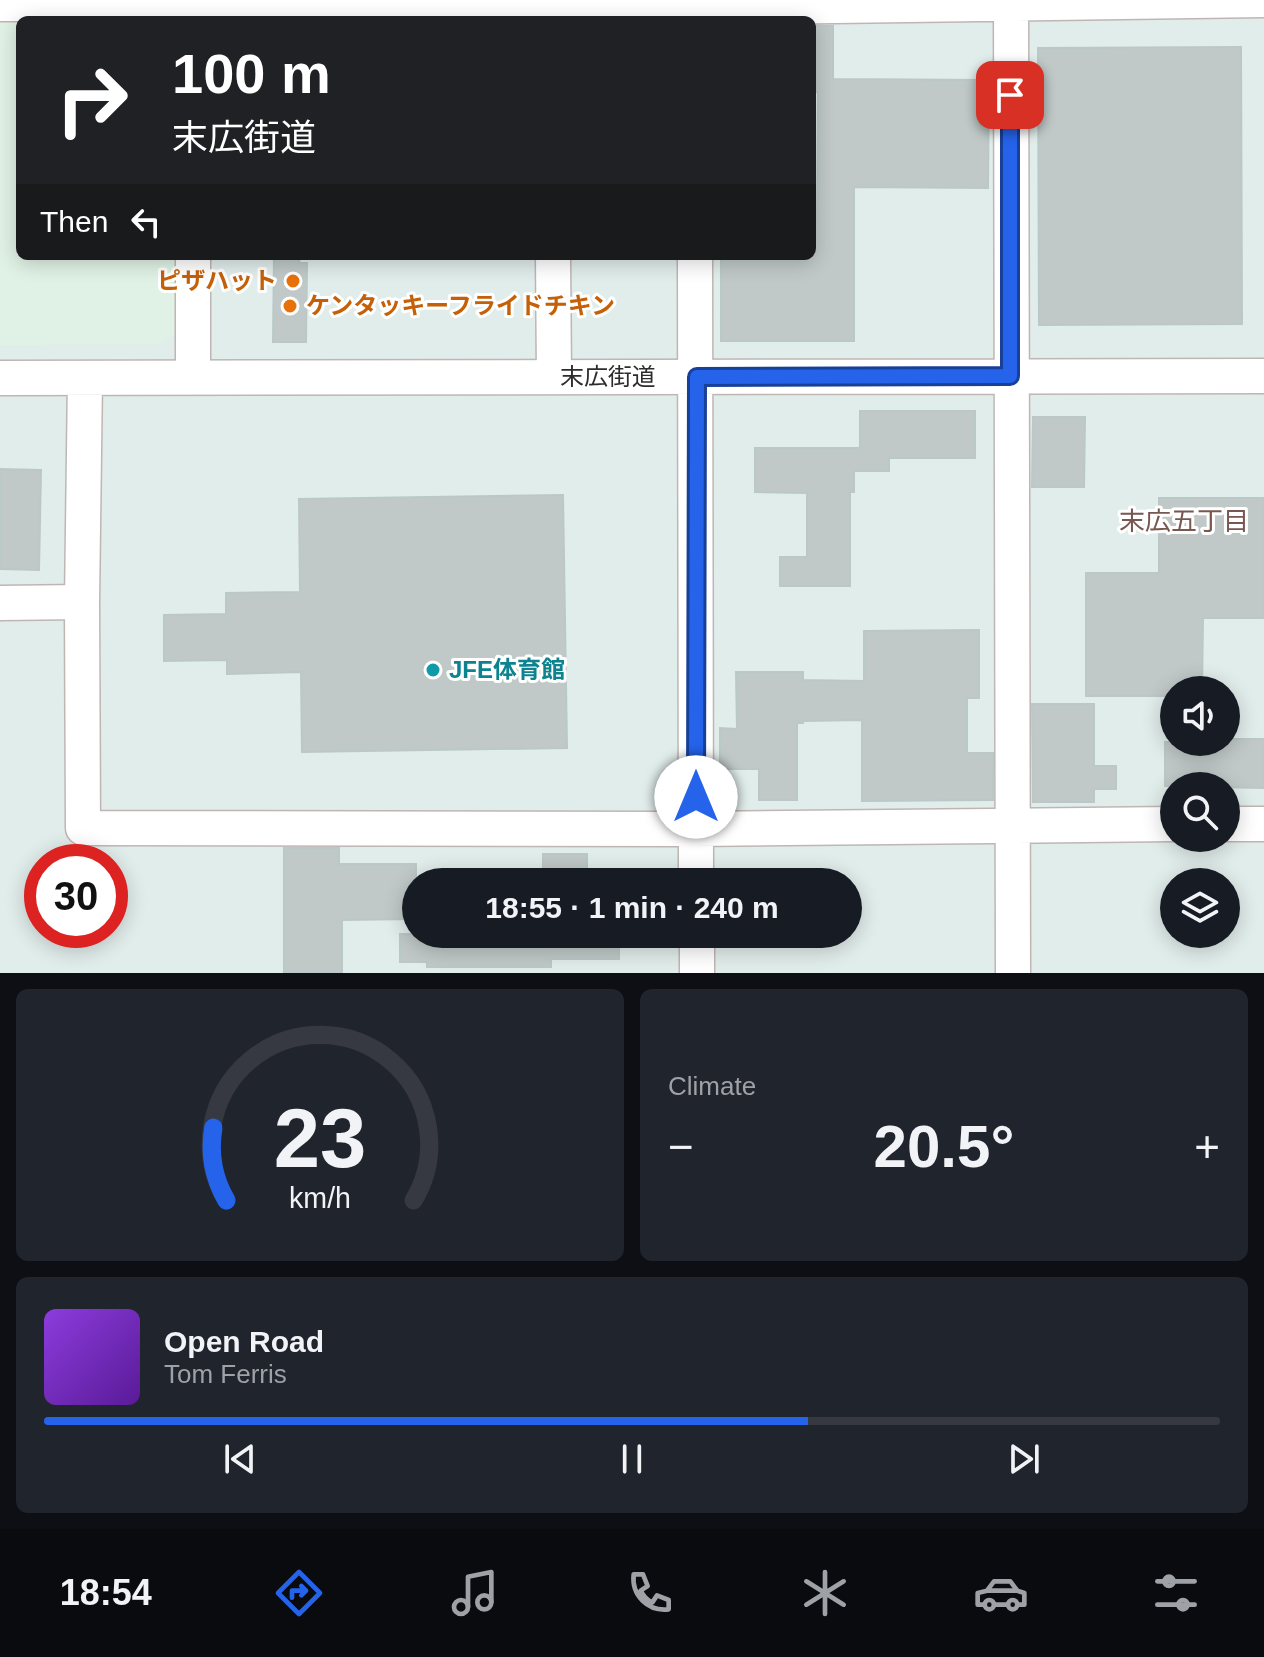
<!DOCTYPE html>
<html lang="en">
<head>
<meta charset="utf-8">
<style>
  body { margin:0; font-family:Arial,"Noto Sans JP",sans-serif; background:#20242c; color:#f1f3f6; height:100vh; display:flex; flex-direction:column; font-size:30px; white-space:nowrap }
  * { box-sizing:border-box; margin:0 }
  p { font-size:26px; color:#9ea1a6 }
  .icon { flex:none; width:44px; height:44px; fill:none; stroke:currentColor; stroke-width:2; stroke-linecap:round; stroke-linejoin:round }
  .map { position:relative; height:973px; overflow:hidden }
  .side { display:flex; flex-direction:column; gap:16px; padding:16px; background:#0d0f14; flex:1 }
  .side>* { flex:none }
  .top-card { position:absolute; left:16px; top:16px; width:800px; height:244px; border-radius:12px; box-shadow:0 4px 20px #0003; background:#202124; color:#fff; overflow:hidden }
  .tools { position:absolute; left:1160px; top:676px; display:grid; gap:16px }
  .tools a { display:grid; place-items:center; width:80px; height:80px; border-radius:50%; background:#171b24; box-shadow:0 4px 20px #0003; font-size:40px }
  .speed { position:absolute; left:24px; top:844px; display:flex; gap:16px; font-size:40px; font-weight:700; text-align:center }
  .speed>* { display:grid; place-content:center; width:104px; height:104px; border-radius:50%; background:#171b24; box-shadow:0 4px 20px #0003; line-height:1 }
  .speed .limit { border:12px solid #d22; background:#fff; color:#111 }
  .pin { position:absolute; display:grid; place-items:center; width:68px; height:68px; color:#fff; margin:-34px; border-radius:16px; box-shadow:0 4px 12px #0006 }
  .me { position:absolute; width:88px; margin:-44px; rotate:0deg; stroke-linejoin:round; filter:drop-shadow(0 0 6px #0008) }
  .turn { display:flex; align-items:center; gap:28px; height:168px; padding:0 24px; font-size:36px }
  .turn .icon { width:104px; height:104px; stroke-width:2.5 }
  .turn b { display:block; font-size:56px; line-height:68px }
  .then { display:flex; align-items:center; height:76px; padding:0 24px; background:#0003; gap:16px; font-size:30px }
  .big { font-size:60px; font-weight:700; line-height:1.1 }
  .side .card { flex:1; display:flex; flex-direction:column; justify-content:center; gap:12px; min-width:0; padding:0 28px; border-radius:12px; background:#20242c }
  .side .dial { align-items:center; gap:0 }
  .dial svg { height:208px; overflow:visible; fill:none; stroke:#363941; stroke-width:7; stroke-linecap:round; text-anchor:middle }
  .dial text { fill:#f1f3f6; stroke:none }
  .song { display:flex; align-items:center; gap:24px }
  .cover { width:96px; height:96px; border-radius:12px; background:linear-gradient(135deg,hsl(270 70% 55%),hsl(270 70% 35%)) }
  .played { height:8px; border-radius:4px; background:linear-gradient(90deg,#2563eb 65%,#363941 65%) }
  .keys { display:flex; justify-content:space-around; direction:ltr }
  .heat { display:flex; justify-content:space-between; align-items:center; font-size:44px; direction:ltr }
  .side .tiles { flex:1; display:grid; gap:16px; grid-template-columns:1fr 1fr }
  .card:last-child { grid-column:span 2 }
  .trip { position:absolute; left:402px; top:868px; width:460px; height:80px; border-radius:40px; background:#171b24; box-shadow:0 4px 20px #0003; font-weight:700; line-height:80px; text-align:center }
  .tab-bar { display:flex; height:128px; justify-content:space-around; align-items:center; background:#090b0e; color:#9ea1a6 }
  .tab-bar .icon { width:56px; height:56px }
  .tab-bar .selected { color:#2563eb }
  .tab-bar b { font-size:36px; color:#f1f3f6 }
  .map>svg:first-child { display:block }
  .medical { fill:#e0f2e5 }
  .building { fill:#c0c9c8; stroke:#bac8c8; stroke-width:2 }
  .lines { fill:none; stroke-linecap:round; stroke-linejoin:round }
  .minor-casing { stroke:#bfb6b4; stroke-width:37 }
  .minor { stroke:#fff; stroke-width:34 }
  .route-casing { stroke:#184099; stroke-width:20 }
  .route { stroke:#2563eb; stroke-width:14 }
  .food-dot { fill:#e8710a; stroke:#fff; stroke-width:3 }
  .culture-dot { fill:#0f9aa8; stroke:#fff; stroke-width:3 }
  .labels { text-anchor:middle; stroke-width:6; stroke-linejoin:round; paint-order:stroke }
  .food-label { font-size:24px; font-weight:bold; fill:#c56008; stroke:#fff; text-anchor:end }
  .street-label { font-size:24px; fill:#2d2d2d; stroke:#fff }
  .culture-label { font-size:24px; font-weight:bold; fill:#0d838f; stroke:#fff; text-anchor:start }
  .neighbourhood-label { font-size:26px; fill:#795751; stroke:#fff }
</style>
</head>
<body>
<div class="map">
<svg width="1264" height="973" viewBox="0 0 1264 973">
  <rect width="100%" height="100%" fill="#e1edeb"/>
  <path class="medical" d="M 0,0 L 20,20 L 20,256 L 175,256 L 176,334 L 159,344 L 0,345 Z"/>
  <path class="building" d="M 812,26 L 833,26 L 833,79 L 989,80 L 988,188 L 854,187 L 854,341 L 721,341 L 721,256 L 812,256 L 812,221 L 817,221 L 818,92 L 812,92 Z
    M 1241,47 L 1242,324 L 1039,325 L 1038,48 Z
    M 274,256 L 300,256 L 299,263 L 307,263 L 306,342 L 273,342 Z
    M 860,411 L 975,411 L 975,458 L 889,458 L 889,471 L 854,471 L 854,492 L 850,492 L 850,586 L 780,586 L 780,557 L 807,557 L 807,493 L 755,492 L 755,448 L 860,448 Z
    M 1033,417 L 1085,417 L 1084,487 L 1032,487 Z
    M 0,469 L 41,470 L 39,570 L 0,569 Z
    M 563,495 L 567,748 L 302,752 L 301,672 L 227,674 L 227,660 L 164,661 L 164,615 L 226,614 L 226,593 L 300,592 L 299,499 Z
    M 1159,498 L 1264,498 L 1264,618 L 1203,618 L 1202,690 L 1174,690 L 1174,696 L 1086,696 L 1086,573 L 1159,573 Z
    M 979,630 L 979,698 L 967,698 L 967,753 L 993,753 L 993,800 L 862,801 L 862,720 L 803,721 L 803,723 L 797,723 L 797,800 L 759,800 L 759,769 L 720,769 L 720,728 L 737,729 L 736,672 L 803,672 L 803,680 L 864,681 L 864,631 Z
    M 1032,704 L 1094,704 L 1094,766 L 1116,766 L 1116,789 L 1094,789 L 1094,802 L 1033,802 Z
    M 1226,739 L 1264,739 L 1264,788 L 1165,786 L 1165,742 L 1226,742 Z
    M 284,848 L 339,848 L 339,864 L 416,864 L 416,919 L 342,920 L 342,973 L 284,973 Z
    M 543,854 L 587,854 L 587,882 L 543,882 Z
    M 400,934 L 619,934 L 619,959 L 551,959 L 551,967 L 427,967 L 427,962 L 400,962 Z"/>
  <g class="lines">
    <defs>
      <path id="minor" d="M 1011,0 L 1013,973
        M 0,4 L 553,4 L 691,8 L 1264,0
        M 553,256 L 554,377
        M 695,256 L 696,882
        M 193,377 L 193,256
        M 0,378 L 1264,376
        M 85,378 L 82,602 L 83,828 L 696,829 L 1174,824
        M 0,603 L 82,602
        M 1226,824 L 1264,824
        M 697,934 L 697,973"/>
    </defs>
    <use href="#minor" class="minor-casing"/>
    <use href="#minor" class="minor"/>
  </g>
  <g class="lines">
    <defs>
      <path id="route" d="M 696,797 L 697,377 L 1010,376 L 1010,95"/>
    </defs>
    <use href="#route" class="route-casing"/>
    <use href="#route" class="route"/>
  </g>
  <g class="food-dot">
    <circle cx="293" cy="281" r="8"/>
    <circle cx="290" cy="306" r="8"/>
  </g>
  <circle class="culture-dot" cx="433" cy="670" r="8"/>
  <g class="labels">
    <g class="food-label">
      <text x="277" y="289">ピザハット</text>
      <text x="306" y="314" text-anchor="start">ケンタッキーフライドチキン</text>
    </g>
    <g class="street-label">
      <text x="608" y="385">末広街道</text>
    </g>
    <g class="culture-label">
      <text x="449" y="678">JFE体育館</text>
    </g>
    <g class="neighbourhood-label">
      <text x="1184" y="530">末広五丁目</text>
    </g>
  </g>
</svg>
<div class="tools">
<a><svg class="icon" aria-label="sound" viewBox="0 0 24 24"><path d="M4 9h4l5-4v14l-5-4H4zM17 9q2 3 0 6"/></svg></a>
<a><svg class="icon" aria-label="search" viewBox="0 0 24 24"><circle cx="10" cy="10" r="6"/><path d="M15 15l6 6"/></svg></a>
<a><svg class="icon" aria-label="layers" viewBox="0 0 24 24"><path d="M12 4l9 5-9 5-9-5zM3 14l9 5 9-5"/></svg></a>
</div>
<div class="speed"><div class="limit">30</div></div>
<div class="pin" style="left:1010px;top:95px;background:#d93025"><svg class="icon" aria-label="arrive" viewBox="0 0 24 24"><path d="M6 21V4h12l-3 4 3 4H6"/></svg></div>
<svg class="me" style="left:696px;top:797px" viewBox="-20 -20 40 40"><circle r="19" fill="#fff"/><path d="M0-13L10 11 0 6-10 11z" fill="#2563eb"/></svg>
<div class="trip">18:55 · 1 min · 240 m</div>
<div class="top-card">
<div class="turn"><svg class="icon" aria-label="right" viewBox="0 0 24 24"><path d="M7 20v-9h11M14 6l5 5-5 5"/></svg><div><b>100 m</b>末広街道</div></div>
<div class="then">Then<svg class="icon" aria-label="left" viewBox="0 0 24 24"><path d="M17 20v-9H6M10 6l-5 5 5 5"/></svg></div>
</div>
</div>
<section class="side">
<div class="tiles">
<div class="card dial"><svg viewBox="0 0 100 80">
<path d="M14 69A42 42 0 1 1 86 69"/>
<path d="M14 69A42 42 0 0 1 9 41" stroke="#2563eb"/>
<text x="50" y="56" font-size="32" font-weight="700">23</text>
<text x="50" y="72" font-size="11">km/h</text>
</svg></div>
<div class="card"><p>Climate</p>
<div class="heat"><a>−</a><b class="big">20.5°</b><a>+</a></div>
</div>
<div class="card">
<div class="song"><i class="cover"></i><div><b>Open Road</b><p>Tom Ferris</p></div></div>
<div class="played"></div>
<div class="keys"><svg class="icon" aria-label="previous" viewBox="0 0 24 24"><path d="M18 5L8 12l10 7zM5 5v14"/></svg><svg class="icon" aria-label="pause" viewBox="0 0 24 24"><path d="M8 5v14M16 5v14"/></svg><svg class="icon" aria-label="next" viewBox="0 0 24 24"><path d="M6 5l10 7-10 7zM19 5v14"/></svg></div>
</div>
</div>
</section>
<nav class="tab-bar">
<b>18:54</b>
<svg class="icon selected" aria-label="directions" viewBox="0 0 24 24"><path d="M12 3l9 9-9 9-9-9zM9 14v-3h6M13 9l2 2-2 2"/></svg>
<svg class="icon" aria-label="music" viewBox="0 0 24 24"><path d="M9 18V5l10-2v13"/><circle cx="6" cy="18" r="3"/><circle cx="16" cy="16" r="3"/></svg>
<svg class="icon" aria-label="phone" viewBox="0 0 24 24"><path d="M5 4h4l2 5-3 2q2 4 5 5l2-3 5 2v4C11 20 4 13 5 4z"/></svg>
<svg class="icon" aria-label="climate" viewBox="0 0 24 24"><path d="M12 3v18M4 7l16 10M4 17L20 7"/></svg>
<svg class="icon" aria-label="car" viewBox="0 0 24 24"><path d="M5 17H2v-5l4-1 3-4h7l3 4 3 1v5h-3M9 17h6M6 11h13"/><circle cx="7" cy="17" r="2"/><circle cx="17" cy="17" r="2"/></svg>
<svg class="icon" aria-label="filters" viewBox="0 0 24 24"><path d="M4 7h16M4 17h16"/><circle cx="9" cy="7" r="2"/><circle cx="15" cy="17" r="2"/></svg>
</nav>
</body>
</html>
